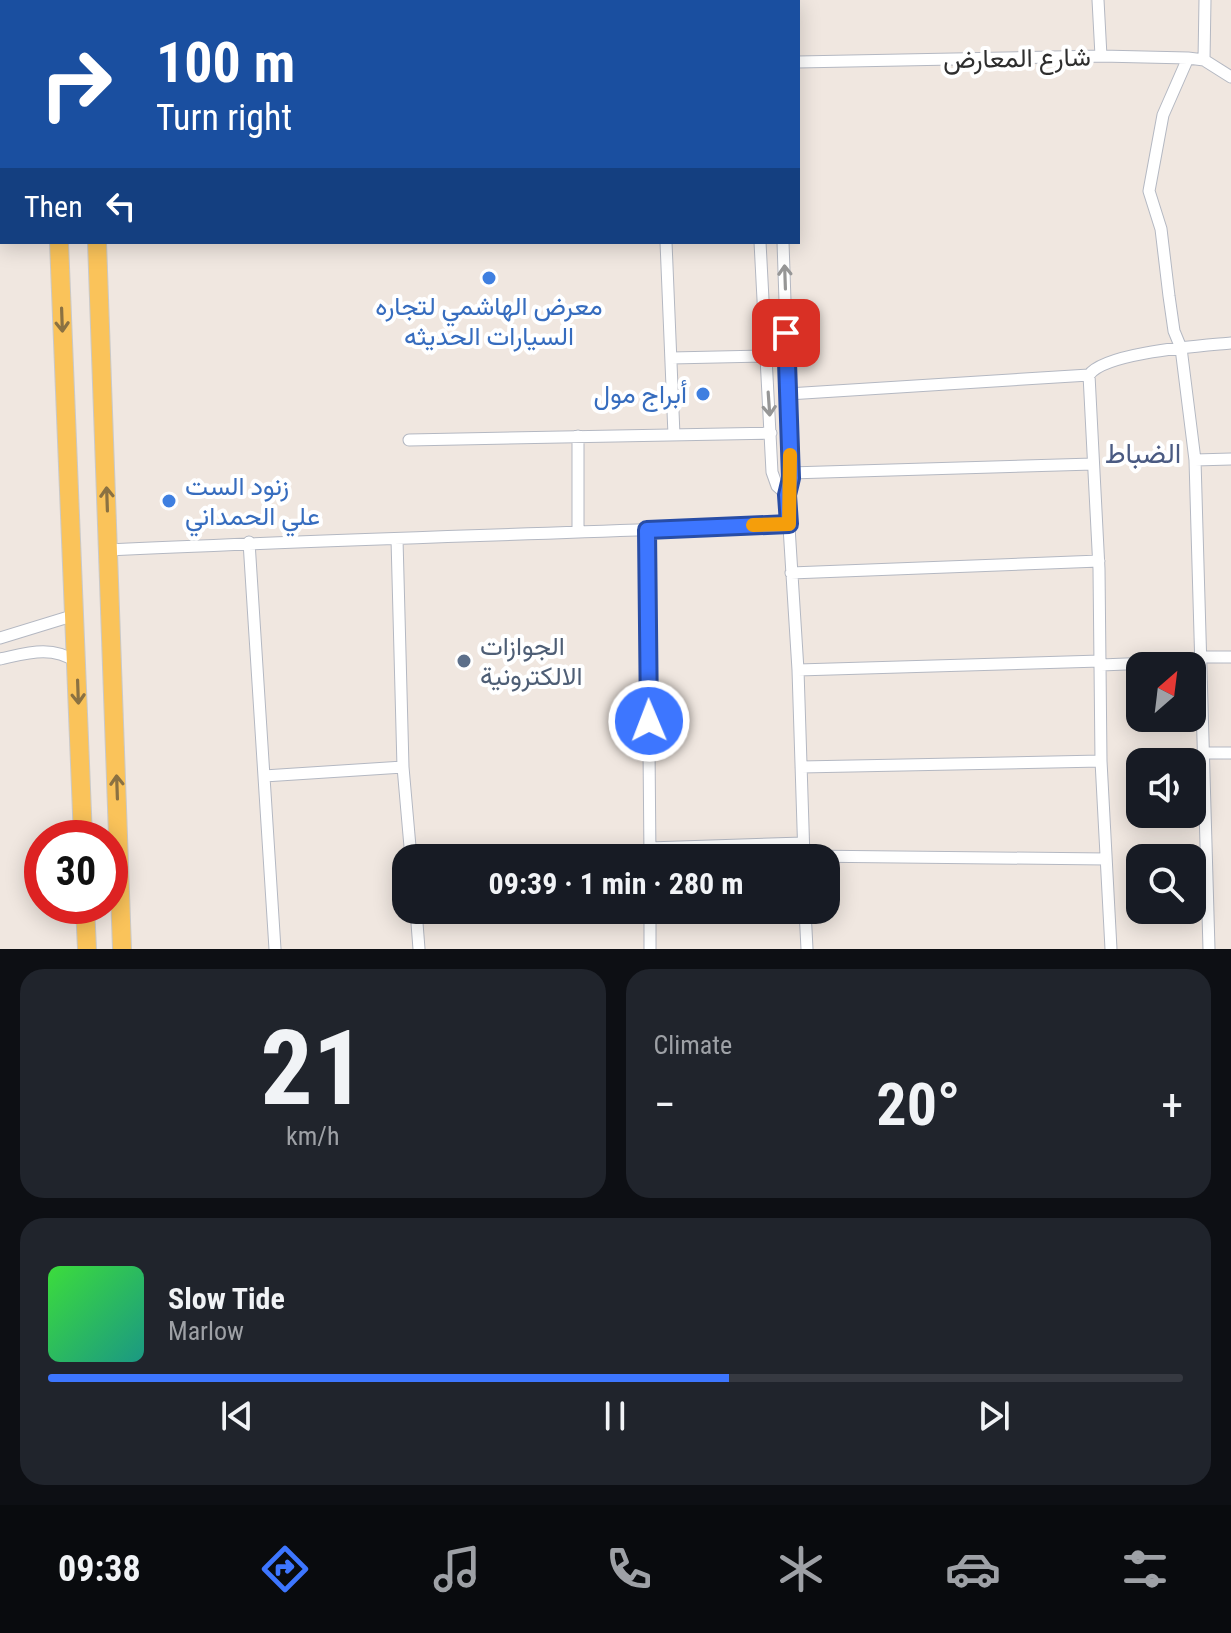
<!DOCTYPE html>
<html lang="en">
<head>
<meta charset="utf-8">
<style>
  body { margin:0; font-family:"Roboto Condensed",Vazirmatn,sans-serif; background:#20242c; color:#f1f3f6; height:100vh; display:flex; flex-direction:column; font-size:30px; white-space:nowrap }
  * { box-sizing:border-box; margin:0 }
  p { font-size:26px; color:#9ea1a6 }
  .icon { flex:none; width:44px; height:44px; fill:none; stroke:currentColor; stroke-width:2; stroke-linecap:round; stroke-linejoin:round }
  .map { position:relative; height:949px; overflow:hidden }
  .details { display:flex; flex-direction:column; gap:20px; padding:20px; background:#0d0f14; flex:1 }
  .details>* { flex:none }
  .top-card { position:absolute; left:0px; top:0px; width:800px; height:244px; box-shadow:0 4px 20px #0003; background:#1a4fa0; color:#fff; overflow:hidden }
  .needle { width:52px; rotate:28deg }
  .tools { position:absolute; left:1126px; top:652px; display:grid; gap:16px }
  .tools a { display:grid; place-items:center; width:80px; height:80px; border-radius:16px; background:#171b24; box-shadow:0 4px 20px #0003; font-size:40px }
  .speed { position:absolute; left:24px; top:820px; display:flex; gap:16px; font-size:40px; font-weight:700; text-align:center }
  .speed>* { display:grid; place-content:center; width:104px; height:104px; border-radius:50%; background:#171b24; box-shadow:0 4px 20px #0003; line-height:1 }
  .speed .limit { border:12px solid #d22; background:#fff; color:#111 }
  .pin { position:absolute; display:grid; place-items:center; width:68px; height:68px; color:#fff; margin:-34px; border-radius:16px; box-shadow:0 4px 12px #0006 }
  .me { position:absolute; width:88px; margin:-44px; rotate:359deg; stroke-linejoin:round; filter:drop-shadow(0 0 6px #0008) }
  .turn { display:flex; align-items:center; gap:28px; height:168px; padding:0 24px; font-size:36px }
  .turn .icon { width:104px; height:104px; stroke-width:2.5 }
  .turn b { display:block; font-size:56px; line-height:68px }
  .then { display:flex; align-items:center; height:76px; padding:0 24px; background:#0003; gap:16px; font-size:30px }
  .big { font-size:60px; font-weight:700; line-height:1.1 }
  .details .tile { flex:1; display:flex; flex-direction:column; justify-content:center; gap:12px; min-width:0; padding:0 28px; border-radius:24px; background:#20242c }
  .details .dial { align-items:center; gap:0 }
  .dial b { font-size:104px; line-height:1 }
  .song { display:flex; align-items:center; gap:24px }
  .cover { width:96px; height:96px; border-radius:12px; background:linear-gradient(135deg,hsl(120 70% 55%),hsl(170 70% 35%)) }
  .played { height:8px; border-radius:4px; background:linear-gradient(90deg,#3d76ff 60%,#363941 60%) }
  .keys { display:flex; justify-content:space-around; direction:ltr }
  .heat { display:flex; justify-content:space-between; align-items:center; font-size:44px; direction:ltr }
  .details .tiles { flex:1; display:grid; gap:20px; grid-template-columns:1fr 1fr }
  .tile:last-child { grid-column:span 2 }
  .trip { position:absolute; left:392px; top:844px; width:448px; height:80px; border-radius:24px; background:#171b24; box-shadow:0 4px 20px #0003; font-weight:700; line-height:80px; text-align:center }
  .menu { display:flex; height:128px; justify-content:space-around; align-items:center; background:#090b0e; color:#9ea1a6 }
  .menu .icon { width:56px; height:56px }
  .menu .current { color:#3d76ff }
  .menu b { font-size:36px; color:#f1f3f6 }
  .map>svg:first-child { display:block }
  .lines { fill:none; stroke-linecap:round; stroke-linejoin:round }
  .street-casing { stroke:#b4b8c2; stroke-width:13 }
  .primary-casing { stroke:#c9c9c9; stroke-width:20 }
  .street { stroke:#fff; stroke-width:11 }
  .primary { stroke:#fac35a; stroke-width:18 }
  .oneway { stroke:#969696 }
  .oneway2 { stroke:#8a7142 }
  .route-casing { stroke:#284da6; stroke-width:20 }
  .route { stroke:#3d76ff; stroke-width:14 }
  .slow { stroke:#f59e0b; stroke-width:14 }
  .shop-dot { fill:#3f7fe0; stroke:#fff; stroke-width:3 }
  .service-dot { fill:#5c6f8a; stroke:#fff; stroke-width:3 }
  .labels { text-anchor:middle; stroke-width:8; stroke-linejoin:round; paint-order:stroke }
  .street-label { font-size:26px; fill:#2e2e2e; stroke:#fff }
  .shop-label { font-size:26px; fill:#366cbe; stroke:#fff }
  .service-label { font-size:26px; fill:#4e5e75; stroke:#fff; text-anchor:start }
  .neighbourhood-label { font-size:28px; fill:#4a5a82; stroke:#fff }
</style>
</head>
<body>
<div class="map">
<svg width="1231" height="949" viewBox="0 0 1231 949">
  <rect width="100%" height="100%" fill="#f0e7e0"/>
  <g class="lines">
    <defs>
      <path id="street" d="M 379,0 L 380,2
        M 556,0 L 556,2
        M 649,0 L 649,2
        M 751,0 L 751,2
        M 776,0 L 776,2
        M 1098,0 L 1101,56
        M 1188,58 L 1163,115 L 1149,191 L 1161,229 L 1169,296 L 1174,331 L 1181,348 L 1195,460 L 1209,949
        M 1204,60 L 1205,0
        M 798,62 L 1101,56 L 1188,58 L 1204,60 L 1231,77
        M 666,242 L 674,435
        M 760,242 L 772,472 L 777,486 L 787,495
        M 783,242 L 791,478 L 787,495 L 798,670 L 804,858
        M 671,358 L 765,356
        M 1089,375 L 1099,569 L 1101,761
        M 788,394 L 1089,375 C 1105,352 1201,346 1231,343
        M 409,440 L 771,433
        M 1195,460 L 1231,459
        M 790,473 L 1093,464
        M 647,530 L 650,858
        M 578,532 L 578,436
        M 397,539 L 403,767
        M 249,542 L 275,949
        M 108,550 C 335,539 562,534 789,524
        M 791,573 L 1099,561
        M 0,638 L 75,615
        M 1201,657 L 1231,657
        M 0,659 C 28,653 51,645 77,662
        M 1101,665 L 1201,661
        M 798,670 L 1100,661
        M 1203,753 L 1231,753
        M 801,767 L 1101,761 L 1111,949
        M 264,776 L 403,767 L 411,858
        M 649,848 L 803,843
        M 804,856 L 1106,859
        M 416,910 L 419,949
        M 805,910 L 807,949
        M 650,911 L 650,949
        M 650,917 L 806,914"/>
      <path id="primary" d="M 50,0 L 50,2
        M 89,0 L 89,2
        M 59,242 L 83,838
        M 97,242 L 122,949
        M 85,906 L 87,949"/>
    </defs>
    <use href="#street" class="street-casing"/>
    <use href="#primary" class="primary-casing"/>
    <use href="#street" class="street"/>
    <use href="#primary" class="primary"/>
  </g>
  <defs><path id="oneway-shaft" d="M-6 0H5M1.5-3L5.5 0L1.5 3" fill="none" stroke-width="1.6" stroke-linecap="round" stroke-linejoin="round" transform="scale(2)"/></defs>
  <g class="oneway">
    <use href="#oneway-shaft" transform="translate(785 277) rotate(-92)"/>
    <use href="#oneway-shaft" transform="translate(769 404) rotate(86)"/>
  </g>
  <g class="oneway2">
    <use href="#oneway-shaft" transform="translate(62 320) rotate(88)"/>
    <use href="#oneway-shaft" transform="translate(107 499) rotate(-92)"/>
    <use href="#oneway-shaft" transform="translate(78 692) rotate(88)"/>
    <use href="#oneway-shaft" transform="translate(117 787) rotate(-92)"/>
  </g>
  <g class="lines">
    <defs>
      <path id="route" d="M 649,721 L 647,530 L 789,524 L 787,495 L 791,478 L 786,333"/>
    </defs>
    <use href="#route" class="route-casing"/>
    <use href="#route" class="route"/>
    <path class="slow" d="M 753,525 L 789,524 L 790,455"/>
  </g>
  <g class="shop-dot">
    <circle cx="489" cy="278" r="8"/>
    <circle cx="703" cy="394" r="8"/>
    <circle cx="169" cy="501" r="8"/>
  </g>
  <circle class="service-dot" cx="464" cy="661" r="8"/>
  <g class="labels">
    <g class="street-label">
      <text transform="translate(1017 58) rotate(-1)" y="9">شارع المعارض</text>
    </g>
    <g class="shop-label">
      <text x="489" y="315">معرض الهاشمي لتجاره<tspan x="489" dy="30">السيارات الحديثه</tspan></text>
      <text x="687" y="403" text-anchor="end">أبراج مول</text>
      <text x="185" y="495" text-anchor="start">زنود الست<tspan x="185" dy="30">علي الحمداني</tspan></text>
    </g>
    <g class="service-label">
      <text x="480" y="655">الجوازات<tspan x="480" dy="30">الالكترونية</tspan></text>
    </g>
    <g class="neighbourhood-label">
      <text x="1143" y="463">الضباط</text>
    </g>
  </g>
</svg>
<div class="tools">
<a><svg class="needle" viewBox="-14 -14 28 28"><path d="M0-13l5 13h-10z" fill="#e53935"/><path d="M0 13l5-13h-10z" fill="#9ea1a6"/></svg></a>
<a><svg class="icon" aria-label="sound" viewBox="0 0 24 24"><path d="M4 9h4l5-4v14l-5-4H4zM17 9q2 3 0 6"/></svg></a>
<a><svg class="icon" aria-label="search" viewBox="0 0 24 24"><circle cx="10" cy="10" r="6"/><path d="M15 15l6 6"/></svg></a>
</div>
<div class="speed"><div class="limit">30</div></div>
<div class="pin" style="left:786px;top:333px;background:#d93025"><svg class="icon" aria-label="arrive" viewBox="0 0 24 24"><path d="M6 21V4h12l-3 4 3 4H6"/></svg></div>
<svg class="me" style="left:649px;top:721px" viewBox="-20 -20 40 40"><circle r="17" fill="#3d76ff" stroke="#fff" stroke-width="3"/><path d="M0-11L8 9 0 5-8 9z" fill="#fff"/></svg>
<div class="trip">09:39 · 1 min · 280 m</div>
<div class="top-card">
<div class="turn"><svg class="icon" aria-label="right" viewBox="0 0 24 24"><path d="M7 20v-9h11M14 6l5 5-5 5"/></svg><div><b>100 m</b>Turn right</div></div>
<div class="then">Then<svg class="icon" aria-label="left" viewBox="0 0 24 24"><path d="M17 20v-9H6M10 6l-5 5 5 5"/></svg></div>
</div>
</div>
<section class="details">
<div class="tiles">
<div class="tile dial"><b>21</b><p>km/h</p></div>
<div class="tile"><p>Climate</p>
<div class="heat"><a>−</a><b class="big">20°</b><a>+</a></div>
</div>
<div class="tile">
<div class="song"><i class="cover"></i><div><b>Slow Tide</b><p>Marlow</p></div></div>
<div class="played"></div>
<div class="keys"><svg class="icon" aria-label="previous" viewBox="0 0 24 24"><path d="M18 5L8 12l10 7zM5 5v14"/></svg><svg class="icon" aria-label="pause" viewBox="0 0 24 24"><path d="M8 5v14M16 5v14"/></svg><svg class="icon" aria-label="next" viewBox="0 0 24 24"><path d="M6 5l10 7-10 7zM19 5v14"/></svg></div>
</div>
</div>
</section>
<nav class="menu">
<b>09:38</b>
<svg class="icon current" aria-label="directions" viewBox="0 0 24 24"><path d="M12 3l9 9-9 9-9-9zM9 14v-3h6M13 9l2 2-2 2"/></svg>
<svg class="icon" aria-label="music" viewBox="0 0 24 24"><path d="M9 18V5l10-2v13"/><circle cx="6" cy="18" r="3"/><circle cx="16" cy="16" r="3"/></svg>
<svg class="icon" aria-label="phone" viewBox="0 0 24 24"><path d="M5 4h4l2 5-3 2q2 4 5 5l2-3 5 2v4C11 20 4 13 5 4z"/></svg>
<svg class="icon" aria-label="climate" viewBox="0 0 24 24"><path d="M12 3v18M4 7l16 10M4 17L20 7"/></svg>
<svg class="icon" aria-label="car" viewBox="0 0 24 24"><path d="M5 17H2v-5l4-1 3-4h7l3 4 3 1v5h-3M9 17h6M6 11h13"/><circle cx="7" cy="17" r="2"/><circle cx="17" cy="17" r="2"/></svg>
<svg class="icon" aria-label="filters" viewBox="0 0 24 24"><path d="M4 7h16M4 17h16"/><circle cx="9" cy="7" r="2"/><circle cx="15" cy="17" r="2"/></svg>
</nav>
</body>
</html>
